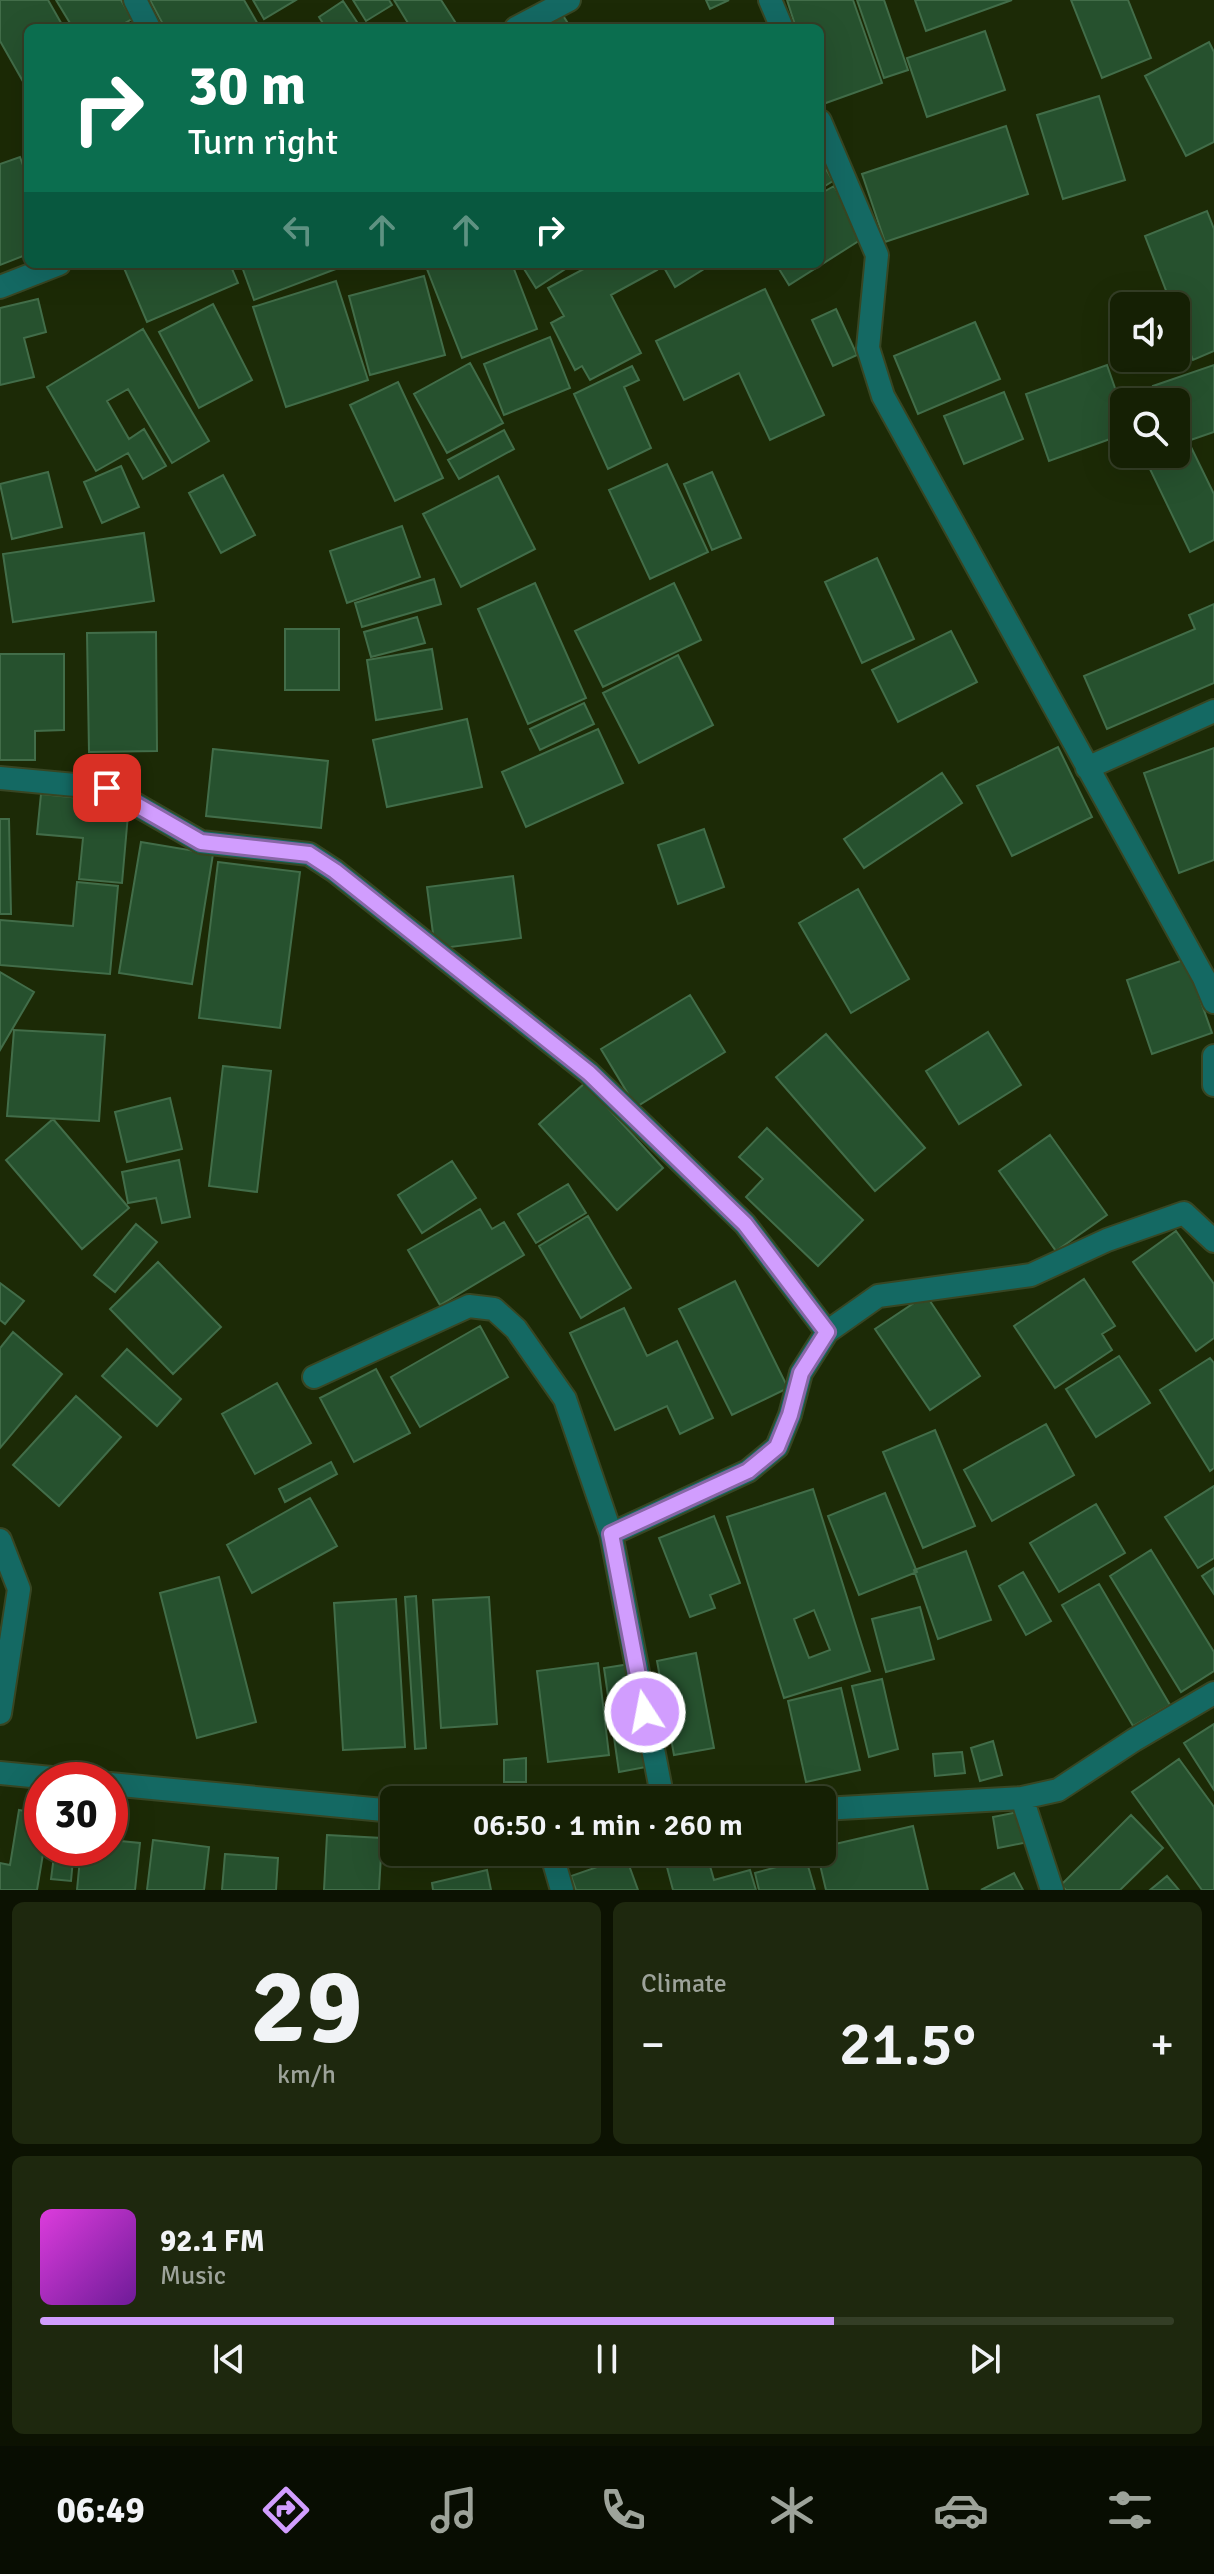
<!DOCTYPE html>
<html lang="en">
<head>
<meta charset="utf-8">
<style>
  body { margin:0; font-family:Signika,sans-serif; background:#1e280e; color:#f1f3f6; height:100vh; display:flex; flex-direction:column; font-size:30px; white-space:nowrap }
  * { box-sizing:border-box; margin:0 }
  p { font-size:26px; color:#9da39a }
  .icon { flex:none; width:44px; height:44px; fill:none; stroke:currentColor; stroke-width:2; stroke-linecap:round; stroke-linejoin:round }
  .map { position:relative; height:1890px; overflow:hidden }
  .details { display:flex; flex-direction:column; gap:12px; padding:12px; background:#0c1202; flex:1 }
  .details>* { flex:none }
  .guide { position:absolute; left:24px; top:24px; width:800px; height:244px; border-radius:12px; box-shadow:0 8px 32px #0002,0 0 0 2px #343e26; background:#0b6e4f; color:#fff; overflow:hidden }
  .fabs { position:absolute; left:1110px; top:292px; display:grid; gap:16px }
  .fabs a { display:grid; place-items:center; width:80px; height:80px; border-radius:12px; background:#152004; box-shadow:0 8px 32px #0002,0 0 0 2px #343e26; font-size:40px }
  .speed { position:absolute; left:24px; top:1762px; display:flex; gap:16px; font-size:40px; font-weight:700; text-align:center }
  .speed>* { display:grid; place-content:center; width:104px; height:104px; border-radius:50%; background:#152004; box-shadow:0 8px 32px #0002,0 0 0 2px #343e26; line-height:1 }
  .speed .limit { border:12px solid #d22; background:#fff; color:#111 }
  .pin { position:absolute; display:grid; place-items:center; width:68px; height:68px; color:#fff; margin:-34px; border-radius:16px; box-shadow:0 4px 12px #0006 }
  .me { position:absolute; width:88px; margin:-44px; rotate:349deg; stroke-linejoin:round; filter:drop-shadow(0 0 6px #0008) }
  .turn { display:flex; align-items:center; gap:28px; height:168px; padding:0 32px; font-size:36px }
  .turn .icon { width:104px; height:104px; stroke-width:2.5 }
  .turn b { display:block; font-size:56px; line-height:68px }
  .lanes { display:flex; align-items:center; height:76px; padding:0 32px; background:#0003; justify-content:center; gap:40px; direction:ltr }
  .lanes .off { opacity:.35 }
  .big { font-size:60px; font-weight:600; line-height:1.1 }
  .details .tile { flex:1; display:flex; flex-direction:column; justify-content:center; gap:12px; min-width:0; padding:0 28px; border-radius:12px; background:#1e280e }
  .details .dial { align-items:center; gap:0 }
  .dial b { font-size:104px; line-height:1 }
  .song { display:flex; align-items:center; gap:24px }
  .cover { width:96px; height:96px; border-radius:12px; background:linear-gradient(135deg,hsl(300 70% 55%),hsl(280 70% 35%)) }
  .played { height:8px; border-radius:4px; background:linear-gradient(90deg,#d19dfe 70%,#343e26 70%) }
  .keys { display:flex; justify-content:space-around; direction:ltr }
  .heat { display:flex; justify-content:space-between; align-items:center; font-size:44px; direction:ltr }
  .details .tiles { flex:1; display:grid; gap:12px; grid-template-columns:1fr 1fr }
  .tile:last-child { grid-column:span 2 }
  .trip { position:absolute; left:380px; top:1786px; width:456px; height:80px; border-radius:12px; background:#152004; box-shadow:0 8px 32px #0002,0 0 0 2px #343e26; font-weight:600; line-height:80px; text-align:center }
  .menu { display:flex; height:128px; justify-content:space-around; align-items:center; background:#080d02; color:#9da39a }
  .menu .icon { width:56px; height:56px }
  .menu .active { color:#d19dfe }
  .menu b { font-size:36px; color:#f1f3f6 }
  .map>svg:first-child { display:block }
  .building { fill:#26512e; stroke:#426d49; stroke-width:2; fill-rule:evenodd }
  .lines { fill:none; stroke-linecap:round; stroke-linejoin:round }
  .minor-casing { stroke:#384623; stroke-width:26 }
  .minor { stroke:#146963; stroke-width:22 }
  .route-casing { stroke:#8866a5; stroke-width:20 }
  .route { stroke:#d19dfe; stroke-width:14 }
</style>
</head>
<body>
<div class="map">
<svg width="1214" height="1890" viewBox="0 0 1214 1890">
  <rect width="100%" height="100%" fill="#1c2a06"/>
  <path class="building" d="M 0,0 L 48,0 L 64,28 L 28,28 L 25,85 L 0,41 Z
    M 56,0 L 121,0 L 132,19 L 116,28 L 73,28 Z
    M 150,0 L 244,0 L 259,26 L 165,28 Z
    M 253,0 L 296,0 L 264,19 Z
    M 353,0 L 389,0 L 392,5 L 366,21 Z
    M 394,0 L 441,0 L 459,28 L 411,28 Z
    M 706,0 L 729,0 L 710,9 Z
    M 787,0 L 853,0 L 882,83 L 823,104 L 820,28 L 796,28 Z
    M 857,0 L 884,0 L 908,70 L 884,78 Z
    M 915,0 L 1012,0 L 926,31 Z
    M 1071,0 L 1128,0 L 1151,58 L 1102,78 Z
    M 343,1 L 361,28 L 326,28 L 319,17 Z
    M 562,14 L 571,28 L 541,28 Z
    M 985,31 L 1005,90 L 927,117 L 907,58 Z
    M 1209,42 L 1214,52 L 1214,142 L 1186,156 L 1145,76 Z
    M 1099,96 L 1125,180 L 1063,199 L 1037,115 Z
    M 1006,126 L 1028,194 L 885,242 L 862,174 Z
    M 20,157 L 28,179 L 28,254 L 0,265 L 0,164 Z
    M 820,159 L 833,181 L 820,189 Z
    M 834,186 L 865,237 L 789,285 L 776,264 L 820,264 L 820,194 Z
    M 1207,211 L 1214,229 L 1214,351 L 1193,360 L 1176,316 L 1176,306 L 1172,306 L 1145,236 Z
    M 134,264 L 230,264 L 238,283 L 147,322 L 124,268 Z
    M 241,264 L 349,264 L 254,300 Z
    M 425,264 L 512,264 L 537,329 L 462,358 Z
    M 521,264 L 573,264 L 536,288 Z
    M 593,264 L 654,264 L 657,270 L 611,295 L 641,353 L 590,380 L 582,366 L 575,370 L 551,323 L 564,316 L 548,288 Z
    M 662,264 L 712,264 L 675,287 Z
    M 424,276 L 445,355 L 370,375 L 349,296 Z
    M 336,281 L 368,380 L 286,407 L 253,307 Z
    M 765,289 L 824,415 L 770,440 L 739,373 L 684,400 L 656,341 Z
    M 38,299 L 46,332 L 24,338 L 34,377 L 0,385 L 0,308 Z
    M 213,304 L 252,380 L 199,408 L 159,332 Z
    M 836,309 L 857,355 L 833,366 L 812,320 Z
    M 975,322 L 1000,379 L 918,414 L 894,356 Z
    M 143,329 L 209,441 L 172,463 L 128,389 L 107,401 L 129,439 L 144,429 L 166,466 L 143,479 L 128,453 L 96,471 L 47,387 Z
    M 550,337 L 570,388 L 504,415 L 484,364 Z
    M 470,363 L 503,423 L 447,453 L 414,394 Z
    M 1107,365 L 1124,414 L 1124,434 L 1049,461 L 1026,394 Z
    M 1214,365 L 1214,432 L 1176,445 L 1176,402 L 1158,402 L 1153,386 Z
    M 632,366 L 639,380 L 624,387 L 651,448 L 608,469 L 574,394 Z
    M 398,382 L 443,478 L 395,501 L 350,405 Z
    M 1004,392 L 1023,439 L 964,464 L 944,416 Z
    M 504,430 L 514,449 L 459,479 L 448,460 Z
    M 1190,445 L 1214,494 L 1214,540 L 1190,552 L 1148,465 Z
    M 667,464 L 708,552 L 650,579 L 609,490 Z
    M 121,466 L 139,507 L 102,523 L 84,482 Z
    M 48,472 L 62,527 L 12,539 L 0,484 Z
    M 712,472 L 741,538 L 712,550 L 684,484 Z
    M 223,475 L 255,535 L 221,553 L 189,493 Z
    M 498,476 L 535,549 L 461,587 L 423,514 Z
    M 402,526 L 420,577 L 347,603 L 330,551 Z
    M 144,533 L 154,601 L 13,622 L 3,554 Z
    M 877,558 L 914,639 L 862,663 L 825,582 Z
    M 434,579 L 441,604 L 362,627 L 355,603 Z
    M 535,583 L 586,698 L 528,724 L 478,609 Z
    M 674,583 L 701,640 L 603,687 L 575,631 Z
    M 1214,604 L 1214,683 L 1107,729 L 1084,676 L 1195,629 L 1189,615 Z
    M 417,617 L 425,643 L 371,657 L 364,632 Z
    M 285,629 L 339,629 L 339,690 L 285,690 Z
    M 951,631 L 977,682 L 898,722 L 872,670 Z
    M 156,632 L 157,751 L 89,752 L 87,633 Z
    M 432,649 L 442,709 L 376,720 L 367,660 Z
    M 0,654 L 64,654 L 64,730 L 35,731 L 35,760 L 0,760 Z
    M 678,655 L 713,725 L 639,763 L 603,693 Z
    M 584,703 L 594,724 L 540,750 L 530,729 Z
    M 467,719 L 482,787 L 387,807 L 373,740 Z
    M 598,729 L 623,783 L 526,827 L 502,772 Z
    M 1058,747 L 1092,817 L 1012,856 L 977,786 Z
    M 1214,748 L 1214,860 L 1179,873 L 1144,773 Z
    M 213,749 L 328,761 L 321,828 L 206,816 Z
    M 942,773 L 962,803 L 864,868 L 844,839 Z
    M 41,794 L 129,803 L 122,883 L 79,879 L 83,838 L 37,834 Z
    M 0,819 L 9,819 L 11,914 L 0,914 Z
    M 704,829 L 724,887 L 678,904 L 658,845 Z
    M 141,842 L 213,854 L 192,984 L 119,973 Z
    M 218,862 L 300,872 L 280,1028 L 199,1018 Z
    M 513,876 L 521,938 L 435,949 L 427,887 Z
    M 77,882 L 118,886 L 110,974 L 0,965 L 0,920 L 73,926 Z
    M 858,889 L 909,979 L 851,1013 L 799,923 Z
    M 1186,959 L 1212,1033 L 1152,1054 L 1127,980 Z
    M 0,972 L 34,992 L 0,1050 Z
    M 690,995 L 725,1052 L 636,1107 L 601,1049 Z
    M 14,1030 L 105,1035 L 99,1121 L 7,1116 Z
    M 988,1032 L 1021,1085 L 959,1124 L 926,1071 Z
    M 826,1034 L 925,1148 L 875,1191 L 776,1077 Z
    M 223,1066 L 271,1071 L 257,1192 L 209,1186 Z
    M 585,1083 L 663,1168 L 617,1210 L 539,1124 Z
    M 170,1098 L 182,1149 L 127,1162 L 115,1112 Z
    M 53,1119 L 129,1208 L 82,1249 L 6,1160 Z
    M 767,1128 L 863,1220 L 818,1266 L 746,1197 L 763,1179 L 739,1157 Z
    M 1050,1135 L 1107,1215 L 1056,1251 L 999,1171 Z
    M 179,1160 L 190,1217 L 162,1223 L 156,1198 L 128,1203 L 122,1172 Z
    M 452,1161 L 476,1198 L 422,1233 L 398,1195 Z
    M 568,1184 L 586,1213 L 536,1243 L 518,1214 Z
    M 480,1209 L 492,1229 L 504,1222 L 524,1255 L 440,1305 L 408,1250 Z
    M 588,1216 L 631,1288 L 581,1318 L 539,1246 Z
    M 136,1224 L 157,1242 L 115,1292 L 94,1275 Z
    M 1176,1231 L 1214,1284 L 1214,1338 L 1196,1351 L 1133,1262 Z
    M 158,1262 L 221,1327 L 173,1374 L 110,1309 Z
    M 1084,1279 L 1115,1326 L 1102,1334 L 1112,1350 L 1055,1388 L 1014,1326 Z
    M 735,1281 L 788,1388 L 732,1415 L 679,1309 Z
    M 0,1283 L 24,1301 L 5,1324 L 0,1320 Z
    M 926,1295 L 980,1376 L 930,1410 L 875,1329 Z
    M 624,1308 L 647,1356 L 677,1341 L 713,1418 L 680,1434 L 667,1406 L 615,1430 L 570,1333 Z
    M 480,1326 L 508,1377 L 420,1427 L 391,1377 Z
    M 13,1332 L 62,1374 L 0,1448 L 0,1348 Z
    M 127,1349 L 181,1399 L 157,1426 L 102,1376 Z
    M 1119,1356 L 1150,1403 L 1096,1437 L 1066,1389 Z
    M 1210,1358 L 1214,1363 L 1214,1468 L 1210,1471 L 1160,1390 Z
    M 376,1369 L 410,1433 L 354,1462 L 320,1398 Z
    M 277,1383 L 311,1443 L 255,1474 L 222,1414 Z
    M 76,1396 L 121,1437 L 59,1506 L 13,1465 Z
    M 1046,1424 L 1074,1475 L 992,1521 L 964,1470 Z
    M 935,1430 L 975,1526 L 923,1548 L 883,1452 Z
    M 331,1462 L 337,1474 L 285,1502 L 279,1489 Z
    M 1214,1486 L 1214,1558 L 1198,1568 L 1165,1517 Z
    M 813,1489 L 870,1671 L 784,1698 L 727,1517 ZM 814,1610 L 830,1650 L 809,1658 L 794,1619 Z
    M 885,1493 L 917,1572 L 859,1595 L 828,1516 Z
    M 310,1498 L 337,1546 L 252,1593 L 227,1545 Z
    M 1096,1504 L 1125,1553 L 1059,1592 L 1030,1543 Z
    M 714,1516 L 740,1583 L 710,1595 L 715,1608 L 690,1617 L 659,1538 Z
    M 1151,1550 L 1214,1652 L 1214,1671 L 1181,1692 L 1110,1576 Z
    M 966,1551 L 991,1620 L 938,1639 L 914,1570 Z
    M 1214,1568 L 1214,1594 L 1202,1576 Z
    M 1023,1572 L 1051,1621 L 1026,1635 L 999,1586 Z
    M 219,1577 L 256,1722 L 197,1738 L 160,1593 Z
    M 1099,1584 L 1170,1705 L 1133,1726 L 1062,1605 Z
    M 416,1596 L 426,1748 L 415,1749 L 405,1597 Z
    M 489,1597 L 497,1724 L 441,1728 L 433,1600 Z
    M 396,1599 L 405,1747 L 343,1750 L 334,1603 Z
    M 920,1607 L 934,1659 L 886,1672 L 872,1619 Z
    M 696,1653 L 714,1748 L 674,1755 L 657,1661 Z
    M 598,1663 L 609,1755 L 548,1762 L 537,1671 Z
    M 630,1664 L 646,1767 L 619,1772 L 604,1668 Z
    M 882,1679 L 898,1749 L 869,1757 L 852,1686 Z
    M 841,1688 L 860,1770 L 806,1782 L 788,1701 Z
    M 1214,1724 L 1214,1790 L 1184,1743 Z
    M 993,1741 L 1002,1775 L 980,1781 L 971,1748 Z
    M 962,1752 L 965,1773 L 935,1776 L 933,1754 Z
    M 526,1758 L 526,1782 L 504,1782 L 504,1760 Z
    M 1179,1759 L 1214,1807 L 1214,1890 L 1202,1890 L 1132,1792 Z
    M 19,1810 L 42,1814 L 44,1848 L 37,1890 L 0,1890 L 0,1863 L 10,1865 Z
    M 1023,1811 L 1028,1842 L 998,1848 L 993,1817 Z
    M 1131,1815 L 1163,1848 L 1120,1890 L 1066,1890 L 1061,1885 Z
    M 913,1826 L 928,1890 L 826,1890 L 817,1852 L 822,1852 L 822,1847 Z
    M 327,1835 L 382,1838 L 379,1890 L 324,1890 Z
    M 110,1840 L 140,1843 L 135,1890 L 77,1890 L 81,1848 L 110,1848 Z
    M 153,1840 L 209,1847 L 204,1890 L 147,1890 Z
    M 55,1848 L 74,1848 L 71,1881 L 51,1879 Z
    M 663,1852 L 706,1852 L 714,1880 L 750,1870 L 756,1890 L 673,1890 Z
    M 225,1854 L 278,1858 L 276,1890 L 222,1890 Z
    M 626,1857 L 638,1890 L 576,1890 L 571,1876 Z
    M 806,1859 L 815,1890 L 759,1890 L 755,1873 Z
    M 487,1870 L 491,1890 L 433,1890 L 432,1883 Z
    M 1014,1873 L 1023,1890 L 981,1890 Z
    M 1167,1876 L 1179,1890 L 1150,1890 Z"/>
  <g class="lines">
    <defs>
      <path id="minor" d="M 135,0 L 149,28
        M 770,0 L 782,28
        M 516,28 L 569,0
        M 820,121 L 877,255 L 868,348 L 883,396 L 1204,978 L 1214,1002
        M 0,287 L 59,264
        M 1087,768 L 1214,711
        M 0,778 L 107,788 L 201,842 L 309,854 L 335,871 L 589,1073 L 745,1224 L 827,1332
        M 1214,1056 L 1214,1085
        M 314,1377 L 469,1306 L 494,1309 L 516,1329 L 565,1399 L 611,1534
        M 0,1540 L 19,1589 L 0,1713
        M 0,1773 L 72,1780
        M 110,1784 L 394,1811
        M 1022,1798 L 1052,1890
        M 663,1800 L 611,1534 L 748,1471 L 777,1447 L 790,1415 L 801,1373 L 827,1332 L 878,1296 L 1031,1275 L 1107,1240 L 1184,1213 L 1214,1241
        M 822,1809 L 1022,1798 L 1058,1790 L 1134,1740 L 1214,1693
        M 551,1852 L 562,1890"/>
    </defs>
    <use href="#minor" class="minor-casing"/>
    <use href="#minor" class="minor"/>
  </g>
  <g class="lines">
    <defs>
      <path id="route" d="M 107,788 L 201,842 L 309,854 L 335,871 L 589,1073 L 745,1224 L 827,1332 L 801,1373 L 790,1415 L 777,1447 L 748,1471 L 611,1534 L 645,1712"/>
    </defs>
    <use href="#route" class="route-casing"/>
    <use href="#route" class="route"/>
  </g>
</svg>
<div class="fabs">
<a><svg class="icon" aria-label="sound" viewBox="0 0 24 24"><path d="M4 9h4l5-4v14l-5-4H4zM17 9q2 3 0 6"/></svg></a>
<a><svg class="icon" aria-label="search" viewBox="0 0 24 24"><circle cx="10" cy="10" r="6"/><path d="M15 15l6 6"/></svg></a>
</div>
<div class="speed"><div class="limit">30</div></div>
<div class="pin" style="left:107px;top:788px;background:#d93025"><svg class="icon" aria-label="arrive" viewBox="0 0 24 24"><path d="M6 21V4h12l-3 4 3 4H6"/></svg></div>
<svg class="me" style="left:645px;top:1712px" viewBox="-20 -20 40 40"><circle r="17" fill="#d19dfe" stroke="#fff" stroke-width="3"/><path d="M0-11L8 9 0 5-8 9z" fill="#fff"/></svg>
<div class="trip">06:50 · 1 min · 260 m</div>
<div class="guide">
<div class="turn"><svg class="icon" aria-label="right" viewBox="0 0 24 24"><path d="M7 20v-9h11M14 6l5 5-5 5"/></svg><div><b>30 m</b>Turn right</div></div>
<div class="lanes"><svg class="icon off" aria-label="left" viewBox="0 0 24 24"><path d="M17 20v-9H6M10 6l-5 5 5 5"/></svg><svg class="icon off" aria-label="ahead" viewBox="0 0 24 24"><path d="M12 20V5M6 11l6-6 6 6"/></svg><svg class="icon off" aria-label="ahead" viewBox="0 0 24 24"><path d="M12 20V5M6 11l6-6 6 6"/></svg><svg class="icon" aria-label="right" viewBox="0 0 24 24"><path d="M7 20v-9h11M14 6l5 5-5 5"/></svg></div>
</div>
</div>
<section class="details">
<div class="tiles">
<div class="tile dial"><b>29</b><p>km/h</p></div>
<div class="tile"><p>Climate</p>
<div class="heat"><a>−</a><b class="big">21.5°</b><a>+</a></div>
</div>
<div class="tile">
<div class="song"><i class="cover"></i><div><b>92.1 FM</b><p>Music</p></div></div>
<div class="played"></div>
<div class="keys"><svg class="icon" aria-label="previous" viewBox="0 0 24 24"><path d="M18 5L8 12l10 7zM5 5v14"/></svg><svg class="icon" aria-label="pause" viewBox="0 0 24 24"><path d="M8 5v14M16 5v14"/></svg><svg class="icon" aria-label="next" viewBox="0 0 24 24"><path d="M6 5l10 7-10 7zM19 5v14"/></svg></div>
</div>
</div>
</section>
<nav class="menu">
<b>06:49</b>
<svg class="icon active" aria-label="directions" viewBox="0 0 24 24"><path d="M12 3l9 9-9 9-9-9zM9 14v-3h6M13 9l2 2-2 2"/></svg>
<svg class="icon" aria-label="music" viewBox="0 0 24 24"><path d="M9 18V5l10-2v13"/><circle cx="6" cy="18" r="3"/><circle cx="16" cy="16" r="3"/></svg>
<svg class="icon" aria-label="phone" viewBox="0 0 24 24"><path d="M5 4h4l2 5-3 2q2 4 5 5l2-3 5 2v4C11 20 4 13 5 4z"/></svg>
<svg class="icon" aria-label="climate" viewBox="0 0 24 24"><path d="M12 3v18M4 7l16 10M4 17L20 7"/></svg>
<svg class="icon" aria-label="car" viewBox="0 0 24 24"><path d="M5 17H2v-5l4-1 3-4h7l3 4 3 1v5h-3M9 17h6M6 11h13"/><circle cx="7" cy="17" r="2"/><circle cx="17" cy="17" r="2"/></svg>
<svg class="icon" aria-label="filters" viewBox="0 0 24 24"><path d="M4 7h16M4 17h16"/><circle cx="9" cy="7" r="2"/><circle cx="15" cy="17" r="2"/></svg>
</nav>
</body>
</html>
